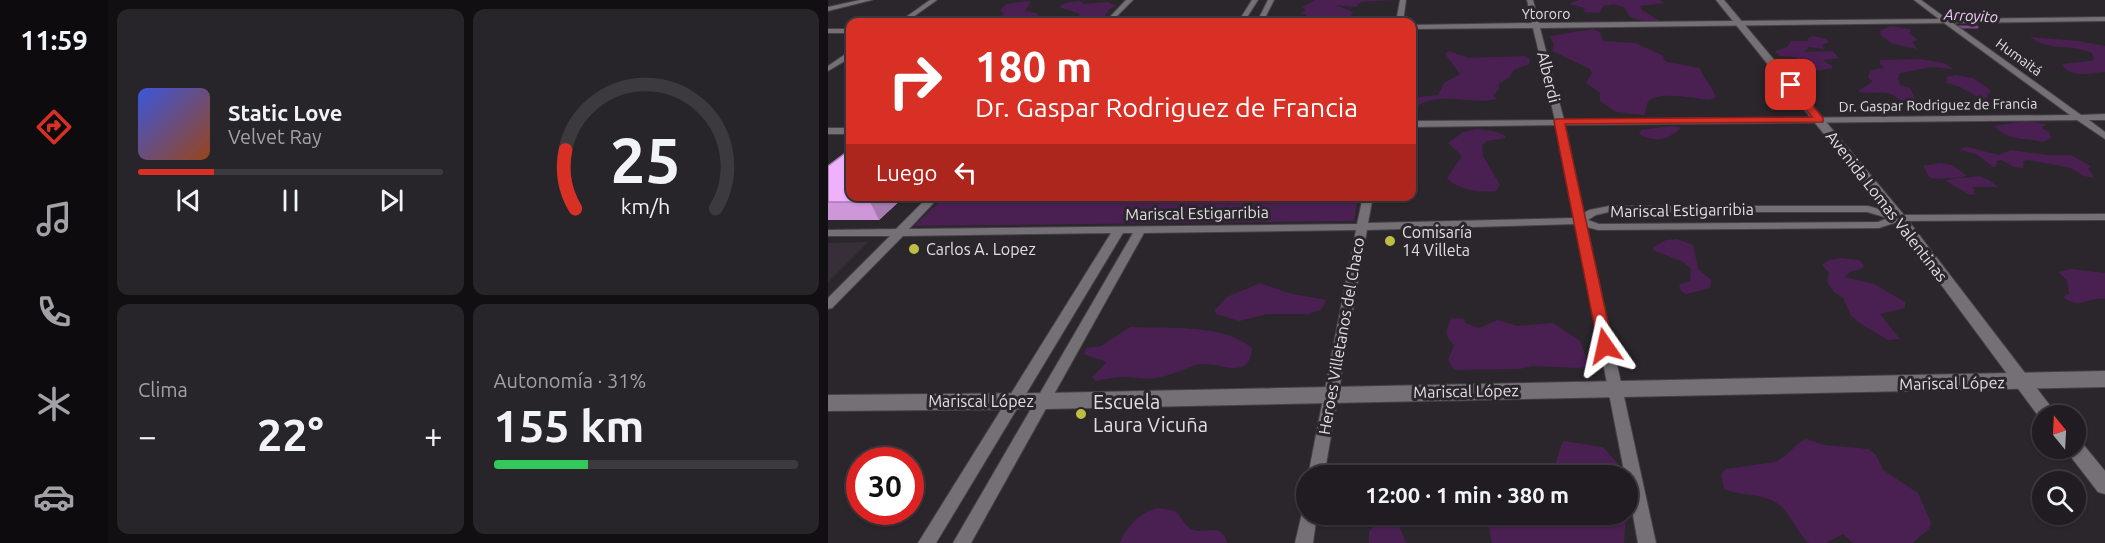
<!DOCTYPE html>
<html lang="es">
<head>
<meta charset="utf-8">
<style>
  body { margin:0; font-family:Ubuntu,sans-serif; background:#28252a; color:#f1f3f6; height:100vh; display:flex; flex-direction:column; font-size:22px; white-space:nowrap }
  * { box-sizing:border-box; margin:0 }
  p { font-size:20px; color:#a2a1a5 }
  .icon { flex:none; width:33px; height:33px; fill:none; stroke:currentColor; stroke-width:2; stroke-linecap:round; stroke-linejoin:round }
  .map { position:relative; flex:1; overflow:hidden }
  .drawer { display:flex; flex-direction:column; gap:9px; padding:9px; background:#120f12; width:720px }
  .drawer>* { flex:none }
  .guide { position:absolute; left:18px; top:18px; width:570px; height:183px; border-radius:12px; box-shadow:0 2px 4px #0004,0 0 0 2px #3d3a3f; background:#d93025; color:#fff; overflow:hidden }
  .needle { width:39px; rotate:342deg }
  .fabs { position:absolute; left:1204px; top:405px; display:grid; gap:12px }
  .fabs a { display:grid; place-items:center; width:54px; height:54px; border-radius:50%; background:#201c21; box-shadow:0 2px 4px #0004,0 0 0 2px #3d3a3f; font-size:30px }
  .speed { position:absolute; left:18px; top:447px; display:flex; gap:12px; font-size:30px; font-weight:700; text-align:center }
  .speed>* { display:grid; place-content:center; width:78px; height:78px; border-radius:50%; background:#201c21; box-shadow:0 2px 4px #0004,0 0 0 2px #3d3a3f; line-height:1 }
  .speed .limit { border:9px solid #d22; background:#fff; color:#111 }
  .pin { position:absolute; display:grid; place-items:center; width:51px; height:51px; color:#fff; margin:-26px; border-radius:12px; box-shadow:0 3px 9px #0006 }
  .me { position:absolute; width:66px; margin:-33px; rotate:349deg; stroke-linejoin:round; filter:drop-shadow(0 0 4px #0008) }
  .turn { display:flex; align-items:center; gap:21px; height:126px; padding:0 30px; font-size:27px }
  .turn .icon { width:78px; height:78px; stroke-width:2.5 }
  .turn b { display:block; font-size:42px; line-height:51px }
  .then { display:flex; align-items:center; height:57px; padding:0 30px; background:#0003; gap:12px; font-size:22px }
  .big { font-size:45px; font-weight:600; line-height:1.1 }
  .drawer .widget { flex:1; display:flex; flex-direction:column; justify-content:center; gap:9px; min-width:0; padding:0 21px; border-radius:12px; background:#28252a }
  .drawer .dial { align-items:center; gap:0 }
  .dial svg { height:156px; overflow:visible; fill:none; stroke:#3d3a3f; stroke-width:7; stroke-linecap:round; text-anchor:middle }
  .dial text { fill:#f1f3f6; stroke:none }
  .song { display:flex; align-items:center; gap:18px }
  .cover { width:72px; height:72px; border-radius:9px; background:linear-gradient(135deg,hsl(230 70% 55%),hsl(20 70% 35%)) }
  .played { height:6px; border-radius:3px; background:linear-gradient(90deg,#d93025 25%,#3d3a3f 25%) }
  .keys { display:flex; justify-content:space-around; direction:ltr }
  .heat { display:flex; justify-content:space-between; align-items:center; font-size:33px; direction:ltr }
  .charge { height:9px; border-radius:4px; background:linear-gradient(90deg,#34c759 31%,#3d3a3f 0) }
  .drawer .tiles { flex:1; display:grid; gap:9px; grid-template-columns:repeat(2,1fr) }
  .trip { position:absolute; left:468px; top:465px; width:342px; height:60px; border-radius:30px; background:#201c21; box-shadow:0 2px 4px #0004,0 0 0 2px #3d3a3f; font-weight:600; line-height:60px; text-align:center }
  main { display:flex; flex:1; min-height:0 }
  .menu { display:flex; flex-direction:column; width:108px; justify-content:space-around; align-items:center; background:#0d0b0d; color:#a2a1a5 }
  .menu .icon { width:42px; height:42px }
  .menu .current { color:#d93025 }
  .menu b { font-size:27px; color:#f1f3f6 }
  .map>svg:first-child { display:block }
  .built { fill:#372e39 }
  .green { fill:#4a2052 }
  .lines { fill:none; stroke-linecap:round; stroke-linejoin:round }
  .stream { stroke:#7e4589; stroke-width:3 }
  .minor-casing { stroke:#454145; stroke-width:2 }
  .tertiary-casing { stroke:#454145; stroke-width:2 }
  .secondary-casing { stroke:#454145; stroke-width:2 }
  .minor { fill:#756f76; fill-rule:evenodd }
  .tertiary { fill:#756f76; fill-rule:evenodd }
  .secondary { fill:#756f76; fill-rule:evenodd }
  .wall { fill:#ce97d9 }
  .shaded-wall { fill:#a77bb0 }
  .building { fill:#efb0fc; stroke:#a77bb0; stroke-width:1.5 }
  .route { fill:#d93025; stroke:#8d1f18; stroke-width:1.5 }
  .poi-dot { fill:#bcbf43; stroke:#2b262c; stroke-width:2 }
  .labels { text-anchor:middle; stroke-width:6; stroke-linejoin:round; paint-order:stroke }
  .far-street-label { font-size:14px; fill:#e1dee2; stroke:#2b262c }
  .far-water-label { font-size:15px; font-style:italic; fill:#f2d2f8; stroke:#2b262c }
  .street-label { font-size:16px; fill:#e1dee2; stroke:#2b262c }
  .poi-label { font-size:16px; fill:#e1dee2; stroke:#2b262c; text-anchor:start }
  .near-poi-label { font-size:20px; fill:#e1dee2; stroke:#2b262c; text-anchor:start }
</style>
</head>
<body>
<main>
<nav class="menu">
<b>11:59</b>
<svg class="icon current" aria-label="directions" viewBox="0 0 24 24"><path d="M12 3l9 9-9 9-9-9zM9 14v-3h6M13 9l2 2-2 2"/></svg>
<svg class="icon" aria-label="music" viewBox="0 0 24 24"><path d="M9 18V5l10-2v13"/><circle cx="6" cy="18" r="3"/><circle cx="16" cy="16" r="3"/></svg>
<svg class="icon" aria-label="phone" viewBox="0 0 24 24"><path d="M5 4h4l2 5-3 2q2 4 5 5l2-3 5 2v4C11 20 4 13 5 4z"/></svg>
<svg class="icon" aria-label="climate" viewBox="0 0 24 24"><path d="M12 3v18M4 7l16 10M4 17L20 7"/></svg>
<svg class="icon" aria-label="car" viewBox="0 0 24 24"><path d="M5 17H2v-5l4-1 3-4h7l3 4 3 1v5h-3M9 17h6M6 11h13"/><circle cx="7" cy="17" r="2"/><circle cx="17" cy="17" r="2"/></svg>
</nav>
<section class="drawer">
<div class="tiles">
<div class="widget">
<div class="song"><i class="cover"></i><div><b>Static Love</b><p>Velvet Ray</p></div></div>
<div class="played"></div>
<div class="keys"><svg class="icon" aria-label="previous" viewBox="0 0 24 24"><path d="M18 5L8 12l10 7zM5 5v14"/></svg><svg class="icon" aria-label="pause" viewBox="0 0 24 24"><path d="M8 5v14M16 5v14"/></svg><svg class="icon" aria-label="next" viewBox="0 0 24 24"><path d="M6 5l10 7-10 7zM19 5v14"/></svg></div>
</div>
<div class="widget dial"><svg viewBox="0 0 100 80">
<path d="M14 69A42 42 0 1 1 86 69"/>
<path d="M14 69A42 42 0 0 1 9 39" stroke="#d93025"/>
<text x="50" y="56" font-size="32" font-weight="700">25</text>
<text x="50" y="72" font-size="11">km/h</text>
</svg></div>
<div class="widget"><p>Clima</p>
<div class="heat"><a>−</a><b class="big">22°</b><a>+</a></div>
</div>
<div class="widget"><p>Autonomía · 31%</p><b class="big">155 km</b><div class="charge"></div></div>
</div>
</section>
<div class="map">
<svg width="1277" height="543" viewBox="0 0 1277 543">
  <rect width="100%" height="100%" fill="#2b262c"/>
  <path class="built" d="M 40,242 L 0,282 L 0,243 Z"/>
  <path class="green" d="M 488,0 L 564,0 L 533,2 L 528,7 L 508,5 L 525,12 L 520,22 L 476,22 L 474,17 L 479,15 L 473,13 L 478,10 L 474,7 Z
    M 751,0 L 831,0 L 837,3 L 812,6 L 814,10 L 833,22 C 819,20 802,24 797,8 L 786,4 L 775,6 L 772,13 L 755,12 L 757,8 L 741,4 Z
    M 199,1 L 203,2 L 197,11 L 208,13 L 213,18 C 200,26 180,23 165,22 L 176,14 L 172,10 L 178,4 Z
    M 251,1 L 256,4 L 280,2 L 288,6 L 282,9 L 272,22 L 255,22 L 258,20 L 248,19 L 252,14 L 231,7 L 237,3 Z
    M 1062,26 L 1083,29 L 1081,33 L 1090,40 L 1084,42 L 1089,49 L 1065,44 L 1053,36 L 1052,31 Z
    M 765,29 L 772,32 L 775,41 L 807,43 L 836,56 L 835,59 L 839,62 L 872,68 C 876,80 884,86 888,97 L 882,100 C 869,99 829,90 820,102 C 818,105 819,111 816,115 L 788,112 L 772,101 L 772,93 L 758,83 L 764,73 L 762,69 L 724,51 L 726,45 L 722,36 Z
    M 985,36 L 998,39 L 1001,42 L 994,45 L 996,49 L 981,47 L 976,52 L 1005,51 L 1011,58 L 995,60 L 1004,66 L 1004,68 L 990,71 L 981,64 L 970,61 L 968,57 L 952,56 L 947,51 L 959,47 L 963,41 L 980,41 L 980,38 Z
    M 1202,37 L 1250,41 L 1277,46 L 1277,72 C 1261,73 1244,79 1233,64 L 1264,61 L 1266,59 L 1264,53 C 1243,43 1221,52 1202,37 Z
    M 621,51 L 640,58 L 697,56 L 702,59 L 701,64 L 686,70 L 682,77 L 669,85 L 668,87 L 671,84 L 671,89 L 665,96 L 669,99 C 642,106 605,88 584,111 L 584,98 L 610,95 L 616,83 L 632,74 L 617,54 Z
    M 1092,59 L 1116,63 L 1126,69 L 1104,67 L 1072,73 L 1070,79 L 1072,85 L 1082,88 L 1089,102 C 1071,106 1073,96 1059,93 C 1050,91 1039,95 1030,91 L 1045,81 L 1040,78 L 1042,70 L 1057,68 L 1052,64 L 1052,60 Z
    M 1128,75 L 1145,78 L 1161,89 L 1163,92 L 1159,94 L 1160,97 L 1155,100 L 1132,87 L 1116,82 L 1120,81 L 1118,77 Z
    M 1198,121 L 1218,124 L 1214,128 L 1221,132 L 1223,138 L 1215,142 C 1194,137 1182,142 1166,126 Z
    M 842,126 L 853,127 C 843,140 825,143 811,134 L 813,130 Z
    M 649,129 L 666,131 L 678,136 L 678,138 L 659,141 L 654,145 L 655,156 L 672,185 L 668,191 C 653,193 629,190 619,178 L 634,156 L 620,143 L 635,132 Z
    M 1139,147 L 1171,155 L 1183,150 L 1219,155 L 1243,155 L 1263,166 L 1260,169 L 1267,178 L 1256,176 L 1243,168 L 1201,160 L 1195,161 L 1195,168 L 1186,167 L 1173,160 L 1169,161 L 1168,167 L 1165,167 L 1150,155 L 1131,149 Z
    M 1111,163 L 1124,165 L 1139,176 C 1134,177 1108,180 1103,178 C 1098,175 1099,170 1095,166 Z
    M 1151,176 L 1161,180 L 1170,187 L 1145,187 L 1147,194 L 1142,195 L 1118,181 C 1127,176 1140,179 1151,176 Z
    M 116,197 L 116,196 L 530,197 L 526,221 L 86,226 Z
    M 849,239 L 865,245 L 870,269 L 883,280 L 882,288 L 858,294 L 853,291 L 851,285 L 862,281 L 863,269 L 855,262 L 825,250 L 826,247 L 838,240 Z
    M 1013,258 L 1031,260 L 1036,266 L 1034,269 L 1023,271 L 1016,277 L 1046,284 L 1077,302 L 1077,308 L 1052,314 L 1072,339 L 1060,340 L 1033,324 L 1023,316 L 1015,298 L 1006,292 L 999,282 L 1001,273 L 994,265 L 1001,260 Z
    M 1243,269 L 1277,273 L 1277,299 C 1259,296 1254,311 1235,297 L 1241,294 L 1239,280 L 1230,272 Z
    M 432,283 L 460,293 L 498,300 L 494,309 L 481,314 L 439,314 L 411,321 L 388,314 L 387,310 L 399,297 Z
    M 624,318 L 636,319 L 637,323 L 651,328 L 669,320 L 689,326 L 725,323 L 752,341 L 760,362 L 757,367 L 750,368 L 705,366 L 691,369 L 626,370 L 620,360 L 626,345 C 616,335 617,330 624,318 Z
    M 302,327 C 339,329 395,323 424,348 C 422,382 390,362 372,364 C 358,367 346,375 332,377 C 321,380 312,378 300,377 C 290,376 279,379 268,381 L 264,377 L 279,362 L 256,354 L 258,348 L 273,346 Z
    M 978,439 L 996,445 L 1041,449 L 1048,455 L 1055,470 L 1090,493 L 1103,523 L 1101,529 L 1084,543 L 1025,543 L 1015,534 L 998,543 L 981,543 C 968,532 963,512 947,502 C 932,493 912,496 896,489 L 893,474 L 898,469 L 947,462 C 960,457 965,445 978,439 Z
    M 735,441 L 775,447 L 790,464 L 787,475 L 714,475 C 717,474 721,474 724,473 C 726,471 732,448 735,441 Z
    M 330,508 L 347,511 C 353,516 357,526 363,529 C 378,536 393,520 399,543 L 292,543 C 298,527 313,511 330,508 Z
    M 601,515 L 798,515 L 796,543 L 664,543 L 661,528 C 636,511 626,522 601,515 Z
    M 555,516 L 559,516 L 570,524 L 578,543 L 541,543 L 541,532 Z"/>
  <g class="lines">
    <path class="stream" d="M 1124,27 L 1149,27"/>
    <defs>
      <path id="minor" d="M 32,0 L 44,0 L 0,11 L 0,7 Z
        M 102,0 L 109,0 L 78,22 L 71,22 Z
        M 298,0 L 305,0 L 283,22 L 277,22 Z
        M 424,0 L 430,0 L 416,22 L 410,22 Z
        M 440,0 L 446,0 L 435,22 L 429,22 Z
        M 572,0 L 578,0 L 575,22 L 568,22 Z
        M 699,0 L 705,0 L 711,23 L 1111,19 L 1086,0 L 1093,0 L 1119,19 L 1277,17 L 1277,21 L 1125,23 L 1253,115 L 1277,114 L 1277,120 L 1261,120 L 1277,132 L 1277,139 L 1249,120 L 737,125 L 756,213 L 761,210 L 781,206 L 1040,206 L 1072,215 L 1277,214 L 1277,220 L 1072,221 L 1051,228 L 770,230 L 759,227 L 828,543 L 810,543 L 800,488 L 800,476 L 797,476 L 748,224 L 539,230 L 496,476 L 480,476 L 528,230 L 316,233 L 143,543 L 125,543 L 305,233 L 295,233 L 108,543 L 90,543 L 283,233 L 75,236 L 4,308 L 0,309 L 0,298 L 62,236 L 0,236 L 0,230 L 68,229 L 101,196 L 112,196 L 81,229 L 529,224 L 535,196 L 545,196 L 540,223 L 746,218 L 728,125 L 584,127 L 584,121 L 727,120 L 705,28 L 584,29 L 584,25 L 704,23 ZM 1116,23 L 1242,115 L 736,120 L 712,28 ZM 781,212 L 1039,212 L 1060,218 L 1050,222 L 771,224 L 760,220 L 768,215 Z
        M 0,29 L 22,29 L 22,33 L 0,33 Z
        M 19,53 L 22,53 L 22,58 L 0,71 L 0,66 Z
        M 0,128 L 22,128 L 22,134 L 0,134 Z
        M 478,508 L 478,514 L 489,514 L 485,543 L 467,543 L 475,509 Z"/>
      <path id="tertiary" d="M 888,0 L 896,0 L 1076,215 L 1230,416 L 1215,416 L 1214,421 L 1066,221 Z
        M 1248,441 L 1254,443 L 1277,471 L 1277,494 L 1270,492 L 1240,453 L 1238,448 L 1248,448 Z"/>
      <path id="secondary" d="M 1277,371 L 1277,387 L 218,409 L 0,411 L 0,395 L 218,393 Z"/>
    </defs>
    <use href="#minor" class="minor-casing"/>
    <use href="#tertiary" class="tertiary-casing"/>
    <use href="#secondary" class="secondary-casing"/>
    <use href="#minor" class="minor"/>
    <use href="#tertiary" class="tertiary"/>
    <use href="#secondary" class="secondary"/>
  </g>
  <path class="wall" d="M 0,166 L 22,196 L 77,196 L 51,220 L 0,220 Z"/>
  <path class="shaded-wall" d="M 48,196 L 77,196 L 51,220 L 42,202 Z"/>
  <path class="building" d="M 16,154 L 22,154 L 22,196 L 48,196 L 42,202 L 0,202 L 0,166 Z"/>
  <path class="route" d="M 959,83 L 966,83 L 995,118 L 995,122 L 737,124 L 785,346 L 782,350 L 771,350 L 726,121 L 728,119 L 984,117 L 959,87 Z"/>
  <g class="poi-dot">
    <circle cx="562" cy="241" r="6"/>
    <circle cx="86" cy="249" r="6"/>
    <circle cx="253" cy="414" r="6"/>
  </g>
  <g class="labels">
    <g class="far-street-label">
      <text x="718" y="19">Ytororo</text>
      <text transform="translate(1191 57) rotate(36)" y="5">Humaitá</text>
      <text transform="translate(1110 105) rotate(-1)" y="5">Dr. Gaspar Rodriguez de Francia</text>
    </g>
    <g class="far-water-label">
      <text transform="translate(1143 16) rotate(3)" y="5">Arroyito</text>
    </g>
    <g class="street-label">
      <text transform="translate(721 77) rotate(76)" y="6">Alberdi</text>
      <text transform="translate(1059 206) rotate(52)" y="6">Avenida Lomas Valentinas</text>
      <text transform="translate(854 210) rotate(-1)" y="6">Mariscal Estigarribia</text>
      <text transform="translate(369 213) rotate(-1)" y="6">Mariscal Estigarribia</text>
      <text transform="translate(513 336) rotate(-80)" y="6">Heroes Villetanos del Chaco</text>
      <text transform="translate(1124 383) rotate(-1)" y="6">Mariscal López</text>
      <text transform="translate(638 391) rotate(-1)" y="6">Mariscal López</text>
      <text x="153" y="407">Mariscal López</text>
    </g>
    <g class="poi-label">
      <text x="574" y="238">Comisaría<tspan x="574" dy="18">14 Villeta</tspan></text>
      <text x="98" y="255">Carlos A. Lopez</text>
    </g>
    <g class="near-poi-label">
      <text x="265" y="409">Escuela<tspan x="265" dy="23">Laura Vicuña</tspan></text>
    </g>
  </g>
</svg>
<div class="fabs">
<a><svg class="needle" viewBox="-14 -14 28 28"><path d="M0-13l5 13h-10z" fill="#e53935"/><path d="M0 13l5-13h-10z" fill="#a2a1a5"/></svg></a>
<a><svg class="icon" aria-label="search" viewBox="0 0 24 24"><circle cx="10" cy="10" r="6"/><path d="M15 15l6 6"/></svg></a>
</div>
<div class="speed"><div class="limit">30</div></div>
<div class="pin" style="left:963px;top:85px;background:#d93025"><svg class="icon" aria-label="arrive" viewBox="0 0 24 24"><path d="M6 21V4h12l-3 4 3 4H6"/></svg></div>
<svg class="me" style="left:777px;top:346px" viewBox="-20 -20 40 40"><path d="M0-17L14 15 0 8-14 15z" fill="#d93025" stroke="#fff" stroke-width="4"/></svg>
<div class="trip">12:00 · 1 min · 380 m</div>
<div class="guide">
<div class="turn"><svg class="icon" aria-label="right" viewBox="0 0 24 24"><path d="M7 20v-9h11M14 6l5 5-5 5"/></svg><div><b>180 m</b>Dr. Gaspar Rodriguez de Francia</div></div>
<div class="then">Luego<svg class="icon" aria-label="left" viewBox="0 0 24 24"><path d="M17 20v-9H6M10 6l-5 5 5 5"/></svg></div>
</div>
</div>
</main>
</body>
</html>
